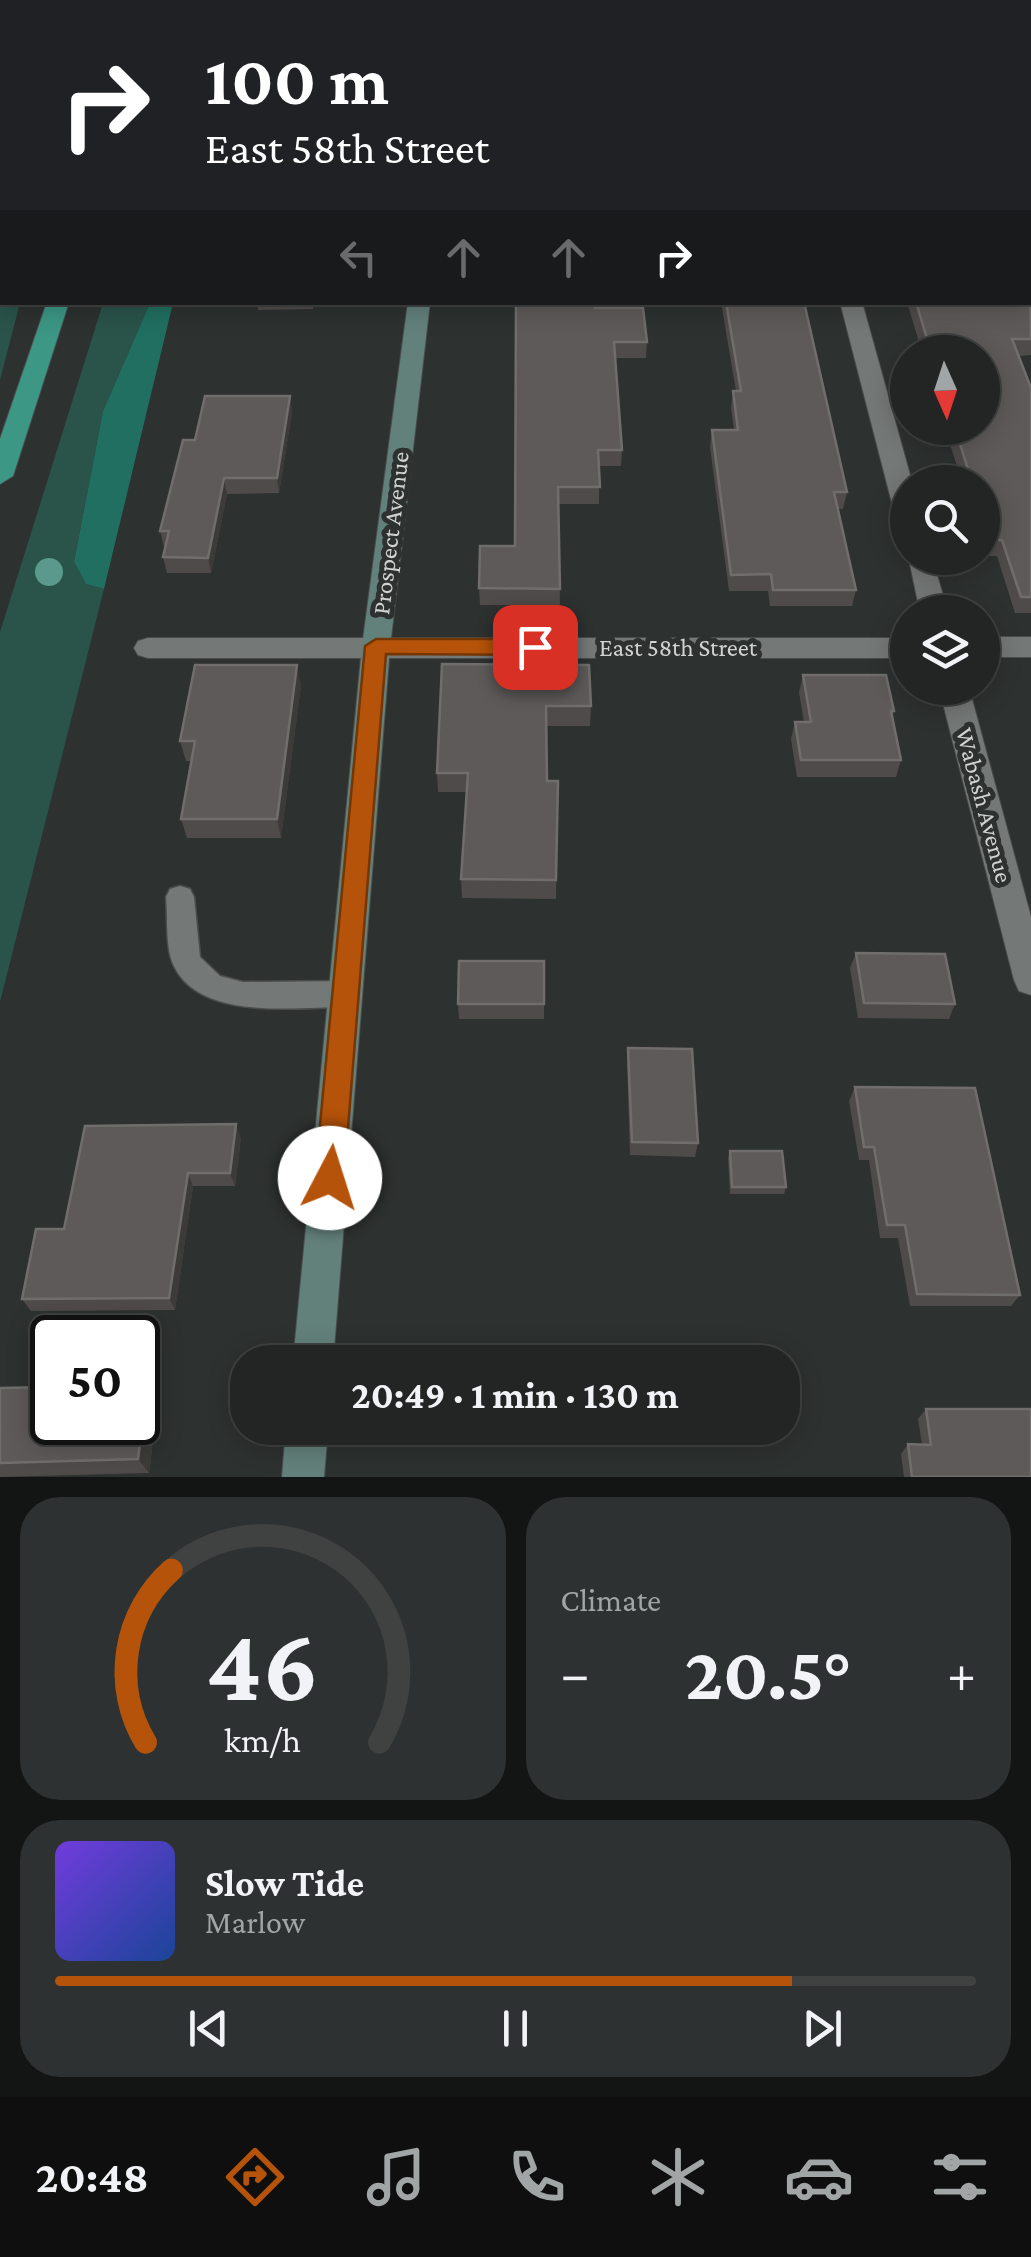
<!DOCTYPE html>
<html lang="en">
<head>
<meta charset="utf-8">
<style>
  body { margin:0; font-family:"Crimson Pro",serif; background:#2e3131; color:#f1f3f6; height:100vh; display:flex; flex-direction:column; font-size:38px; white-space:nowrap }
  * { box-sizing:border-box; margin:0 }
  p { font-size:32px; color:#a2a5a6 }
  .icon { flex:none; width:55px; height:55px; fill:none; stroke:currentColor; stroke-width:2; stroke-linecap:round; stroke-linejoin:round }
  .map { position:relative; height:1477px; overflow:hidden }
  .drawer { display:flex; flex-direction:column; gap:20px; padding:20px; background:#131414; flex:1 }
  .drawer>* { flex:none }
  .top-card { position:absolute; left:0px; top:0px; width:1032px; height:305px; box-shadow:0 5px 25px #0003,0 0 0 2px #3f4241; background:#202124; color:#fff; overflow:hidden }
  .needle { width:65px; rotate:177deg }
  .buttons { position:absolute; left:890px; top:335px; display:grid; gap:20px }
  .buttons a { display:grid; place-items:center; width:110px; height:110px; border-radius:50%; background:#222524; box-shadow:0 5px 25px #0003,0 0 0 2px #3f4241; font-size:50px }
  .speed { position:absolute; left:30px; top:1315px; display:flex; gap:20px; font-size:50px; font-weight:700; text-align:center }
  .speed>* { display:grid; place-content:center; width:130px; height:130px; border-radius:50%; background:#222524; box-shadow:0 5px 25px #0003,0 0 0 2px #3f4241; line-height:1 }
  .speed .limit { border:5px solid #111; border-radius:15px; background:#fff; color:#111 }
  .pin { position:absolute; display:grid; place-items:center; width:85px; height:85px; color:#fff; margin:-42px; border-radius:20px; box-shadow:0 5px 15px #0006 }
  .me { position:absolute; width:110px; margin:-55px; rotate:5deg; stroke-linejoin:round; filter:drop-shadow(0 0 8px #0008) }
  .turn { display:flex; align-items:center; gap:35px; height:210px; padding:0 40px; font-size:45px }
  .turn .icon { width:130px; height:130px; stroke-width:2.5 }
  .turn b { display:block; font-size:70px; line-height:85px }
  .lanes { display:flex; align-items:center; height:95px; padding:0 40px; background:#0003; justify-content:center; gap:50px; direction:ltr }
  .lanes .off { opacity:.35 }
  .big { font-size:75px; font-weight:700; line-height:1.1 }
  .drawer .card { flex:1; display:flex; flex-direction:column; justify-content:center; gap:15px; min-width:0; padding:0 35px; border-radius:40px; background:#2e3131 }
  .drawer .dial { align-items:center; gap:0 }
  .dial svg { height:260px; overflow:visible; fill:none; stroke:#3f4241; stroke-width:7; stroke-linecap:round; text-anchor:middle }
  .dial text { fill:#f1f3f6; stroke:none }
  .song { display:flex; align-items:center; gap:30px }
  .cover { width:120px; height:120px; border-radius:15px; background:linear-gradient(135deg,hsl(260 70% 55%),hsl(220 70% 35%)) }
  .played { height:10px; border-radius:5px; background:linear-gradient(90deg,#b45309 80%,#3f4241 80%) }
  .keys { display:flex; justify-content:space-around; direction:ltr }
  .heat { display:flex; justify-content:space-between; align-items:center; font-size:55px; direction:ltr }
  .drawer .tiles { flex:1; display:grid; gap:20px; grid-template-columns:1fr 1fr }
  .card:last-child { grid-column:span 2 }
  .trip { position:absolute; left:230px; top:1345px; width:570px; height:100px; border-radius:40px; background:#222524; box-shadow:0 5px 25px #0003,0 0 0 2px #3f4241; font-weight:700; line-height:100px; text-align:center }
  .menu { display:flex; height:160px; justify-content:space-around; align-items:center; background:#0e0f0e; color:#a2a5a6 }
  .menu .icon { width:70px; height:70px }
  .menu .selected { color:#b45309 }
  .menu b { font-size:45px; color:#f1f3f6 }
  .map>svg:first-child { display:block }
  .green { fill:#2a534a }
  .forest { fill:#206f60 }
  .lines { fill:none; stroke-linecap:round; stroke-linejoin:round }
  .lane-casing { stroke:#4a4d4c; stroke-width:3 }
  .street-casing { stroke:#4a4d4c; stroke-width:2 }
  .secondary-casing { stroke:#4a4d4c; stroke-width:2 }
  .highway-casing { stroke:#4a4d4c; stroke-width:2 }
  .lane { fill:#747877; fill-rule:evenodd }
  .street { fill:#747877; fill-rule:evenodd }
  .secondary { fill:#63817b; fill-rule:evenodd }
  .highway { fill:#3c9784; fill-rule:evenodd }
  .tree { fill:#5a998b }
  .wall { fill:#504b4b }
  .shaded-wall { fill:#3c3b3a }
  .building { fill:#5e5a5a; stroke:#706d6d; stroke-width:2.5 }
  .route { fill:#b45309; stroke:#753606; stroke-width:2.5 }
  .labels { text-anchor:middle; stroke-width:10; stroke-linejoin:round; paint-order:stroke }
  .street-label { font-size:25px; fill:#d1d3d3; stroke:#2d3130 }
</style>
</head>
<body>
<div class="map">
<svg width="1031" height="1477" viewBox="0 0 1031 1477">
  <rect width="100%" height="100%" fill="#2d3130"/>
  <path class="green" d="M 0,121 L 2,302 L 20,303 L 0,380 Z
    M 103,303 L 150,303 L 103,411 L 74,562 L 86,584 L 104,589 L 0,1002 L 0,632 Z"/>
  <path class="forest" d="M 150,303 L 173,303 L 104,589 L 86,584 L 74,562 L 103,411 Z"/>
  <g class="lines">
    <defs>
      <path id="lane" d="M 180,886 L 190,889 L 194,897 L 200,957 L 220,976 L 243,982 L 346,981 L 356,985 L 360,994 L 356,1003 L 346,1007 C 296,1007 200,1021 174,966 C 165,948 168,917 166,897 L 170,889 Z"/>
      <path id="street" d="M 783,0 L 801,0 L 801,2 L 784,2 Z
        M 840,302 L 862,302 L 912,482 L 908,482 L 908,524 L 895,515 Z
        M 908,555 L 932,558 L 948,612 L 920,612 Z
        M 982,637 L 1031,637 L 1031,657 L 982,657 Z
        M 148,638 L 908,638 L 908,658 L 148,658 L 138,655 L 134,648 L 138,641 Z
        M 939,688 L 969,688 L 1031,917 L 1031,995 L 1019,991 L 1014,980 Z"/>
      <path id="secondary" d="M 1030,87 L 1031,87 L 1031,99 L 1030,99 Z
        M 0,90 L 2,90 L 2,102 L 0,102 Z
        M 408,302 L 430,302 L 390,647 L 333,1362 L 293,1362 L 362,647 Z
        M 286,1428 L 328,1428 L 324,1477 L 282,1477 Z"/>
      <path id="highway" d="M 47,302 L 69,302 L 13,476 L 0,484 L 0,439 Z"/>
    </defs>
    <use href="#lane" class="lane-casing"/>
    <use href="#street" class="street-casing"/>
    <use href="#secondary" class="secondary-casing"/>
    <use href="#highway" class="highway-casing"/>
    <use href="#lane" class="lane"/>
    <use href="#street" class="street"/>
    <use href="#secondary" class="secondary"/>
    <use href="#highway" class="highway"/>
  </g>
  <circle class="tree" cx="49" cy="572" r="14"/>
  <path class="wall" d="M 1012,0 L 1031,0 L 1031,41 L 1030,2 L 1013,2 Z
    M 1031,278 L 1031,355 L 1018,356 L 1031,388 L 1031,613 L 1015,613 L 997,556 L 984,556 L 982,550 L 982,482 L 962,482 L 945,428 L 982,428 L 982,352 L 922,352 L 907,302 L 1030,302 Z
    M 257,302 L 314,302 L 313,309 L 258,310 Z
    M 721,302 L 804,302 L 847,492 L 843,509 L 838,509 L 856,590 L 852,606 L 770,606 L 768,591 L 729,591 L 710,447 L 712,430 L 734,430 L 731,408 L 733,391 L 736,391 Z
    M 595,308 L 647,342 L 646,358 L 615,358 L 622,450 L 621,466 L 599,466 L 599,504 L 558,504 L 560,605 L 480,605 L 479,588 L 515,546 Z
    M 290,396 L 292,412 L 279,493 L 227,494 L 211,573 L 167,573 L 163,557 L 165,547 L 164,547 L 160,531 L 195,440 Z
    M 442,664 L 591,706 L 590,726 L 547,726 L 547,781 L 558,781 L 556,899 L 462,898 L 461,879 L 466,792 L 438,792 L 437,773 Z
    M 803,675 L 894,711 L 892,718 L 901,760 L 896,777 L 797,777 L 791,739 L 795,722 L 804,722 L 799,692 Z
    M 301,685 L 281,838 L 187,838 L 181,819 L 192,761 L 186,761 L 180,741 Z
    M 856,953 L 955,1004 L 949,1019 L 858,1018 L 850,968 Z
    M 544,961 L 544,1019 L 459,1019 L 458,1004 Z
    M 628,1048 L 698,1143 L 695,1157 L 630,1155 L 627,1062 Z
    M 855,1087 L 1020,1295 L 1011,1306 L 910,1306 L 898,1238 L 880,1238 L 869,1160 L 859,1160 L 849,1101 Z
    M 241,1138 L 235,1186 L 193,1186 L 175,1310 L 31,1311 L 22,1299 L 64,1229 Z
    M 730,1151 L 786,1187 L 784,1194 L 730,1194 L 728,1158 Z
    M 148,1385 L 158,1400 L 149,1473 L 0,1477 L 0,1388 Z
    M 926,1409 L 1031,1477 L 904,1477 L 901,1454 L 908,1444 L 922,1444 L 918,1419 Z"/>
  <path class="shaded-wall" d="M 290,396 L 292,412 L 279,493 L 277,478 Z
    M 224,478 L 227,494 L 211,573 L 208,558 Z
    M 297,665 L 301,685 L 281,838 L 277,819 Z
    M 236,1124 L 241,1138 L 235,1186 L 230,1173 Z
    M 188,1173 L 193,1186 L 175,1310 L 169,1298 Z
    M 148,1385 L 158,1400 L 149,1473 L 138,1459 Z"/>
  <path class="building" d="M 523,0 L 607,0 L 608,2 L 523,2 Z
    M 697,0 L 756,0 L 756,2 L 698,2 Z
    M 851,0 L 907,0 L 908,2 L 852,2 Z
    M 1023,0 L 1031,0 L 1031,17 L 1030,2 L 1024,2 Z
    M 1030,275 L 1031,339 L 1012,339 L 1031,388 L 1031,597 L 1021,597 L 1002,540 L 990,540 L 982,516 L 982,482 L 972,482 L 955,428 L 982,428 L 982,352 L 931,352 L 916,302 L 1030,302 Z
    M 516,302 L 595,302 L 595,308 L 643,308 L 647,342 L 614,342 L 622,450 L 598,450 L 600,487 L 558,487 L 560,589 L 479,588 L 480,546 L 515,546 Z
    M 726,302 L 804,302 L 847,492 L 834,492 L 856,590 L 773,590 L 771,574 L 731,575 L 712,430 L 738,430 L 733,391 L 741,391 Z
    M 205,396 L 290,396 L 277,478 L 224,478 L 208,558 L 163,557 L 169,531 L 160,531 L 183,440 L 195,440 Z
    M 442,664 L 589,665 L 591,706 L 546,706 L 547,781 L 558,781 L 556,880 L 461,879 L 468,773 L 437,773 Z
    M 195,665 L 297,665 L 277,819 L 181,819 L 195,741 L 180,741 Z
    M 803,675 L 886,675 L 894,711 L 891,711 L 901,760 L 801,760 L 795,722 L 811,722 Z
    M 856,953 L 945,954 L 955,1004 L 864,1003 Z
    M 459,961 L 544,961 L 544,1004 L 458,1004 Z
    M 628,1048 L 692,1049 L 698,1143 L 632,1142 Z
    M 855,1087 L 975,1088 L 1020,1295 L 917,1294 L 905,1225 L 887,1225 L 874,1147 L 864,1147 Z
    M 236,1124 L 230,1173 L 188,1173 L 169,1298 L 22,1299 L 36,1229 L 64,1229 L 85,1126 Z
    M 730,1151 L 782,1151 L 786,1187 L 732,1187 Z
    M 138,1385 L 148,1385 L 138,1459 L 0,1463 L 0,1388 L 52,1387 L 52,1422 L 138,1422 Z
    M 926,1409 L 1031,1409 L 1031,1477 L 912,1477 L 908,1444 L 931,1445 Z"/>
  <path class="route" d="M 376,639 L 535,639 L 546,647 L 535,655 L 386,654 L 344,1178 L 340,1188 L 330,1192 L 319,1188 L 315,1178 L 365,646 Z"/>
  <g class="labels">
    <g class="street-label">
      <text transform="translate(390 533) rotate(-83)" y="9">Prospect Avenue</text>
      <text x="678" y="656">East 58th Street</text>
      <text transform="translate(985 805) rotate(75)" y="9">Wabash Avenue</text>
    </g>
  </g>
</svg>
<div class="buttons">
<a><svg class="needle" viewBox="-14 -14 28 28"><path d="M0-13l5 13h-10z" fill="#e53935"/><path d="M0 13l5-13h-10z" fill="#a2a5a6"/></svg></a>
<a><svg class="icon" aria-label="search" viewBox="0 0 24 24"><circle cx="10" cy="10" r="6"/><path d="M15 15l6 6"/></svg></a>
<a><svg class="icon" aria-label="layers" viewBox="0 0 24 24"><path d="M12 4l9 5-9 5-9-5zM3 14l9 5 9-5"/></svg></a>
</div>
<div class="speed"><div class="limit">50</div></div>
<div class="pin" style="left:535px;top:647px;background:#d93025"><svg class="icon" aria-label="arrive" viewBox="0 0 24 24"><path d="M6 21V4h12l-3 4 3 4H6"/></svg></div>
<svg class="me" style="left:330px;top:1178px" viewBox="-20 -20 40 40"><circle r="19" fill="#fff"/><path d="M0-13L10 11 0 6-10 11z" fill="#b45309"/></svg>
<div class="trip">20:49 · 1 min · 130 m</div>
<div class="top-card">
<div class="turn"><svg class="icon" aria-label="right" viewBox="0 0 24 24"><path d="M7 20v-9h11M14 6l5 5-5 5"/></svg><div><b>100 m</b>East 58th Street</div></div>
<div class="lanes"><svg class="icon off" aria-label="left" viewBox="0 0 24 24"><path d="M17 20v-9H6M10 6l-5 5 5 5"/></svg><svg class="icon off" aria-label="ahead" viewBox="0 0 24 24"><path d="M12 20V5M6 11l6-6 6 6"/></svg><svg class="icon off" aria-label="ahead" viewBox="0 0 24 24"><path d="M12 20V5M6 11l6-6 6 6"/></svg><svg class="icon" aria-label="right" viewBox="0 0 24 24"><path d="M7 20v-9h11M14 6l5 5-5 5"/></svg></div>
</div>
</div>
<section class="drawer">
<div class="tiles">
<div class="card dial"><svg viewBox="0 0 100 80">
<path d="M14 69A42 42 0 1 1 86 69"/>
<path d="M14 69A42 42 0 0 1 22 16" stroke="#b45309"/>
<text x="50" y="56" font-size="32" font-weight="700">46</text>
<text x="50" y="72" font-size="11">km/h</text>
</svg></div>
<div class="card"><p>Climate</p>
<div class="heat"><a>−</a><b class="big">20.5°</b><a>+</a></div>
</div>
<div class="card">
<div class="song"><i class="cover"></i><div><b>Slow Tide</b><p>Marlow</p></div></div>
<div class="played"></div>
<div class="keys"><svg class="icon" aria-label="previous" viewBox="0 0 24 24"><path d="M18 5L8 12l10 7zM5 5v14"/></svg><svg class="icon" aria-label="pause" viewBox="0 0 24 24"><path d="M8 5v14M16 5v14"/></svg><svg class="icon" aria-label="next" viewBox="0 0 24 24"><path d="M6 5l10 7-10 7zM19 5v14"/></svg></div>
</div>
</div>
</section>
<nav class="menu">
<b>20:48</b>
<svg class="icon selected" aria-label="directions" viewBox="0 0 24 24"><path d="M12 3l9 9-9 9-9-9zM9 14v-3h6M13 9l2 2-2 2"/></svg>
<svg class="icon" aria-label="music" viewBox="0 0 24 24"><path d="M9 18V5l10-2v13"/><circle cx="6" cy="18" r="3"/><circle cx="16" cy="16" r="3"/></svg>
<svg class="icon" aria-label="phone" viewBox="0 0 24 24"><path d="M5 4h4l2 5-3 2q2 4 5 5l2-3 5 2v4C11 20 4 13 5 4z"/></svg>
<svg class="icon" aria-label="climate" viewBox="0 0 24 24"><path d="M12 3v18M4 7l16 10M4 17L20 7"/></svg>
<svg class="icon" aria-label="car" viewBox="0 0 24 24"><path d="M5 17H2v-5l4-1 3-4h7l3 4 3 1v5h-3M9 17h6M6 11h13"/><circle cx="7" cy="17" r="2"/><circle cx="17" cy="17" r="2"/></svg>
<svg class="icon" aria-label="filters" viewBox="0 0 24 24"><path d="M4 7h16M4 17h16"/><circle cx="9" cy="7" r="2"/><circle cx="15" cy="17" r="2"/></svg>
</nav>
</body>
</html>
